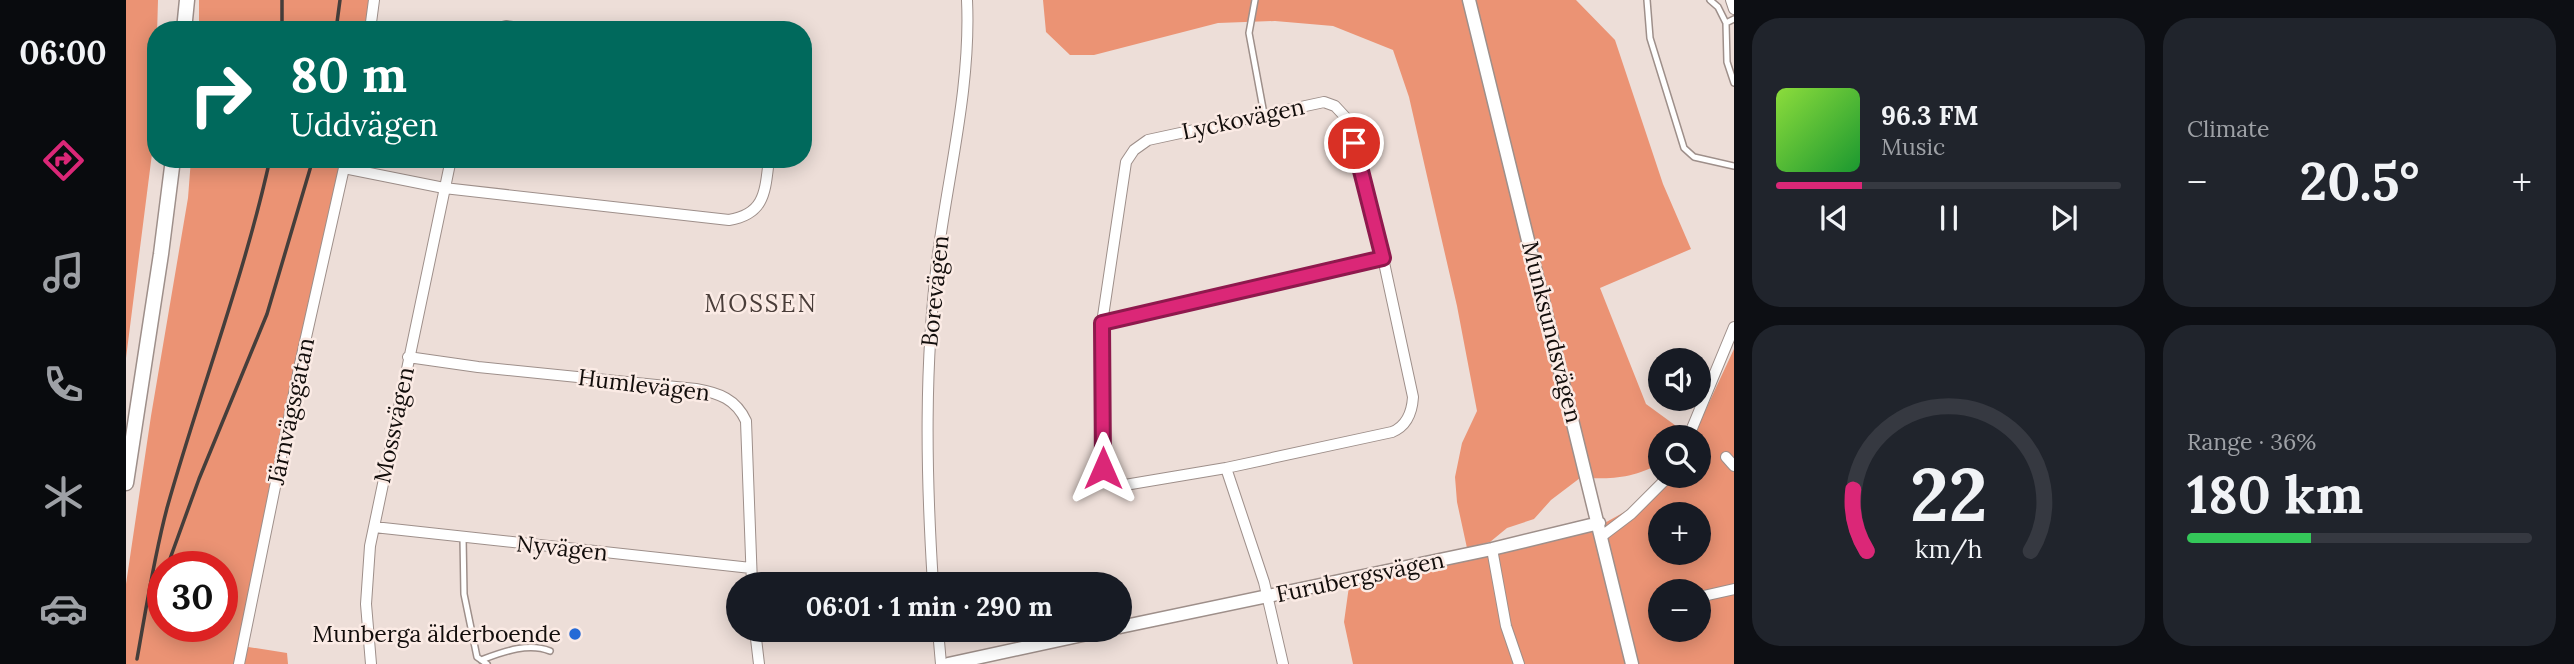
<!DOCTYPE html>
<html lang="en">
<head>
<meta charset="utf-8">
<style>
  body { margin:0; font-family:Lora,serif; background:#20242c; color:#f1f3f6; height:100vh; display:flex; flex-direction:column; font-size:26px; white-space:nowrap }
  * { box-sizing:border-box; margin:0 }
  p { font-size:23px; color:#9ea1a6 }
  .icon { flex:none; width:38px; height:38px; fill:none; stroke:currentColor; stroke-width:2; stroke-linecap:round; stroke-linejoin:round }
  .map { position:relative; flex:1; overflow:hidden }
  .sheet { display:flex; flex-direction:column; gap:18px; padding:18px; background:#0d0f14; width:840px }
  .sheet>* { flex:none }
  .banner { position:absolute; left:21px; top:21px; width:665px; height:147px; border-radius:28px; box-shadow:0 4px 18px #0003; background:#00695c; color:#fff; overflow:hidden }
  .buttons { position:absolute; left:1522px; top:348px; display:grid; gap:14px }
  .buttons a { display:grid; place-items:center; width:63px; height:63px; border-radius:50%; background:#171b24; box-shadow:0 4px 18px #0003; font-size:35px }
  .speed { position:absolute; left:21px; top:551px; display:flex; gap:14px; font-size:35px; font-weight:700; text-align:center }
  .speed>* { display:grid; place-content:center; width:91px; height:91px; border-radius:50%; background:#171b24; box-shadow:0 4px 18px #0003; line-height:1 }
  .speed .limit { border:10px solid #d22; background:#fff; color:#111 }
  .pin { position:absolute; display:grid; place-items:center; width:60px; height:60px; color:#fff; margin:-30px; border:4px solid #fff; border-radius:50%; box-shadow:0 2px 7px #0007 }
  .me { position:absolute; width:77px; margin:-38px; rotate:0deg; stroke-linejoin:round; filter:drop-shadow(0 0 5px #0008) }
  .turn { display:flex; align-items:center; gap:24px; height:147px; padding:0 28px; font-size:32px }
  .turn .icon { width:91px; height:91px; stroke-width:2.5 }
  .turn b { display:block; font-size:49px; line-height:60px }
  .big { font-size:52px; font-weight:700; line-height:1.1 }
  .sheet .widget { flex:1; display:flex; flex-direction:column; justify-content:center; gap:10px; min-width:0; padding:0 24px; border-radius:28px; background:#20242c }
  .sheet .dial { align-items:center; gap:0 }
  .dial svg { height:182px; overflow:visible; fill:none; stroke:#363941; stroke-width:7; stroke-linecap:round; text-anchor:middle }
  .dial text { fill:#f1f3f6; stroke:none }
  .song { display:flex; align-items:center; gap:21px }
  .cover { width:84px; height:84px; border-radius:10px; background:linear-gradient(135deg,hsl(90 70% 55%),hsl(130 70% 35%)) }
  .played { height:7px; border-radius:4px; background:linear-gradient(90deg,#db2777 25%,#363941 25%) }
  .keys { display:flex; justify-content:space-around; direction:ltr }
  .heat { display:flex; justify-content:space-between; align-items:center; font-size:38px; direction:ltr }
  .charge { height:10px; border-radius:5px; background:linear-gradient(90deg,#34c759 36%,#363941 0) }
  .sheet .tiles { flex:1; display:grid; gap:18px; grid-template-columns:repeat(2,1fr) }
  .trip { position:absolute; left:600px; top:572px; width:406px; height:70px; border-radius:35px; background:#171b24; box-shadow:0 4px 18px #0003; font-weight:700; line-height:70px; text-align:center }
  main { display:flex; flex:1; min-height:0 }
  .tabs { display:flex; flex-direction:column; width:126px; justify-content:space-around; align-items:center; background:#090b0e; color:#9ea1a6 }
  .tabs .icon { width:49px; height:49px }
  .tabs .active { color:#db2777 }
  .tabs b { font-size:32px; color:#f1f3f6 }
  .map>svg:first-child { display:block }
  .forest { fill:#eb9374; fill-rule:evenodd }
  .lines { fill:none; stroke-linecap:round; stroke-linejoin:round }
  .service-casing { stroke:#9e8f8a; stroke-width:8 }
  .minor-casing { stroke:#9e8f8a; stroke-width:12 }
  .tertiary-casing { stroke:#9e8f8a; stroke-width:15 }
  .secondary-casing { stroke:#9e8f8a; stroke-width:17 }
  .service { stroke:#fff; stroke-width:5 }
  .minor { stroke:#fff; stroke-width:10 }
  .tertiary { stroke:#fff; stroke-width:12 }
  .secondary { stroke:#fff; stroke-width:14 }
  .rail { stroke:#453e3b; stroke-width:3.5 }
  .route-casing { stroke:#8e194d; stroke-width:18 }
  .route { stroke:#db2777; stroke-width:12 }
  .poi-dot { fill:#256ad6; stroke:#fbebe5; stroke-width:2.5 }
  .labels { text-anchor:middle; stroke-width:5; stroke-linejoin:round; paint-order:stroke }
  .street-label { font-size:23px; fill:#120d0b; stroke:#fbebe5 }
  .poi-label { font-size:23px; fill:#120d0b; stroke:#fbebe5; text-anchor:end }
  .neighbourhood-label { font-size:24px; letter-spacing:2px; fill:#493d39; stroke:#fbebe5 }
</style>
</head>
<body>
<main>
<nav class="tabs">
<b>06:00</b>
<svg class="icon active" aria-label="directions" viewBox="0 0 24 24"><path d="M12 3l9 9-9 9-9-9zM9 14v-3h6M13 9l2 2-2 2"/></svg>
<svg class="icon" aria-label="music" viewBox="0 0 24 24"><path d="M9 18V5l10-2v13"/><circle cx="6" cy="18" r="3"/><circle cx="16" cy="16" r="3"/></svg>
<svg class="icon" aria-label="phone" viewBox="0 0 24 24"><path d="M5 4h4l2 5-3 2q2 4 5 5l2-3 5 2v4C11 20 4 13 5 4z"/></svg>
<svg class="icon" aria-label="climate" viewBox="0 0 24 24"><path d="M12 3v18M4 7l16 10M4 17L20 7"/></svg>
<svg class="icon" aria-label="car" viewBox="0 0 24 24"><path d="M5 17H2v-5l4-1 3-4h7l3 4 3 1v5h-3M9 17h6M6 11h13"/><circle cx="7" cy="17" r="2"/><circle cx="17" cy="17" r="2"/></svg>
</nav>
<div class="map">
<svg width="1608" height="664" viewBox="0 0 1608 664">
  <rect width="100%" height="100%" fill="#edded8"/>
  <path class="forest" d="M 0,0 L 32,0 L 28,138 L 0,358 Z
    M 73,0 L 248,0 L 244,30 L 73,30 Z
    M 917,0 L 1450,0 L 1489,40 L 1537,184 L 1565,249 L 1474,288 L 1520,404 L 1557,431 L 1553,437 L 1535,438 L 1535,463 C 1505,479 1487,479 1454,478 L 1425,500 L 1408,519 L 1381,528 L 1364,542 L 1341,548 L 1331,502 L 1329,477 L 1336,443 L 1351,411 L 1331,306 L 1301,176 L 1283,97 L 1267,50 L 1207,26 L 1149,21 L 1092,23 L 968,55 L 944,55 L 920,32 Z
    M 65,159 L 220,159 L 116,646 L 161,653 L 162,664 L 0,664 L 0,584 L 25,416 L 62,198 ZM 37,567 L 96,567 L 96,626 L 37,626 Z
    M 1608,349 L 1608,664 L 1227,664 L 1218,622 L 1224,579 L 1466,530 L 1520,500 L 1545,476 L 1573,476 L 1573,438 L 1567,437 ZM 1535,514 L 1573,514 L 1573,553 L 1535,553 ZM 1535,592 L 1573,592 L 1573,630 L 1535,630 Z"/>
  <g class="lines">
    <defs>
      <path id="service" d="M 1129,0 L 1123,33 L 1138,114
        M 1521,0 L 1524,38 L 1558,148 L 1568,157 L 1608,166
        M 1584,0 L 1592,7 L 1600,23
        M 1608,19 L 1600,23 L 1601,62 L 1608,83
        M 337,537 L 338,594 L 351,657 L 361,664
        M 355,660 C 377,652 402,642 424,651"/>
      <path id="minor" d="M 1605,0 L 1608,9
        M 244,30 L 248,0
        M 365,30 L 380,26 L 408,30
        M 218,168 L 318,188 L 603,220 C 640,214 639,190 643,159
        M 976,323 L 1257,258
        M 282,357 L 352,367 L 570,389 C 593,393 610,399 620,421 L 626,584
        M 1562,438 L 1608,327
        M 1600,457 L 1608,466
        M 1100,468 L 993,486 L 983,480 L 977,468 L 976,323 L 1000,162 L 1008,150 L 1022,140 L 1198,102 L 1209,106 L 1222,120 L 1257,258 L 1287,397 C 1286,413 1281,426 1266,432 L 1100,468 L 1138,582 L 1157,664
        M 248,527 L 625,568
        M 1476,536 L 1505,514 L 1543,476
        M 1366,549 L 1380,626 L 1393,664
        M 807,584 C 800,474 798,364 812,254 C 823,170 845,85 841,0
        M 1573,597 L 1608,589
        M 629,630 L 633,664
        M 812,630 L 815,664
        M 113,664 L 174,364 L 220,159
        M 245,664 L 240,604 L 244,546 L 325,159"/>
      <path id="tertiary" d="M 1343,0 L 1506,664
        M 994,627 L 1366,549 L 1473,523
        M 822,664 L 980,630"/>
      <path id="secondary" d="M 58,30 L 61,0
        M 0,483 L 35,254 L 47,159"/>
    </defs>
    <use href="#service" class="service-casing"/>
    <use href="#minor" class="minor-casing"/>
    <use href="#tertiary" class="tertiary-casing"/>
    <use href="#secondary" class="secondary-casing"/>
    <use href="#service" class="service"/>
    <use href="#minor" class="minor"/>
    <use href="#tertiary" class="tertiary"/>
    <use href="#secondary" class="secondary"/>
    <path class="rail" d="M 156,0 L 156,30
      M 210,30 L 214,0
      M 41,567 L 73,479 L 141,314 L 187,159
      M 29,604 L 37,579
      M 11,659 C 20,609 28,557 41,508 C 74,391 118,277 144,159"/>
  </g>
  <g class="lines">
    <defs>
      <path id="route" d="M 977,468 L 976,323 L 1257,258 L 1228,143"/>
    </defs>
    <use href="#route" class="route-casing"/>
    <use href="#route" class="route"/>
  </g>
  <circle class="poi-dot" cx="449" cy="634" r="7"/>
  <g class="labels">
    <g class="street-label">
      <text transform="translate(1117 119) rotate(-12)" y="8">Lyckovägen</text>
      <text transform="translate(809 291) rotate(-84)" y="8">Borevägen</text>
      <text transform="translate(1426 332) rotate(76)" y="8">Munksundsvägen</text>
      <text transform="translate(518 385) rotate(7)" y="8">Humlevägen</text>
      <text transform="translate(165 411) rotate(-78)" y="8">Järnvägsgatan</text>
      <text transform="translate(268 425) rotate(-78)" y="8">Mossvägen</text>
      <text transform="translate(436 548) rotate(6)" y="8">Nyvägen</text>
      <text transform="translate(1234 577) rotate(-12)" y="8">Furubergsvägen</text>
    </g>
    <g class="poi-label">
      <text x="435" y="642">Munberga älderboende</text>
    </g>
    <g class="neighbourhood-label">
      <text x="635" y="312">MOSSEN</text>
    </g>
  </g>
</svg>
<div class="buttons">
<a><svg class="icon" aria-label="sound" viewBox="0 0 24 24"><path d="M4 9h4l5-4v14l-5-4H4zM17 9q2 3 0 6"/></svg></a>
<a><svg class="icon" aria-label="search" viewBox="0 0 24 24"><circle cx="10" cy="10" r="6"/><path d="M15 15l6 6"/></svg></a>
<a>+</a>
<a>−</a>
</div>
<div class="speed"><div class="limit">30</div></div>
<div class="pin" style="left:1228px;top:143px;background:#d93025"><svg class="icon" aria-label="arrive" viewBox="0 0 24 24"><path d="M6 21V4h12l-3 4 3 4H6"/></svg></div>
<svg class="me" style="left:977px;top:468px" viewBox="-20 -20 40 40"><path d="M0-17L14 15 0 8-14 15z" fill="#db2777" stroke="#fff" stroke-width="4"/></svg>
<div class="trip">06:01 · 1 min · 290 m</div>
<div class="banner">
<div class="turn"><svg class="icon" aria-label="right" viewBox="0 0 24 24"><path d="M7 20v-9h11M14 6l5 5-5 5"/></svg><div><b>80 m</b>Uddvägen</div></div>
</div>
</div>
<section class="sheet">
<div class="tiles">
<div class="widget">
<div class="song"><i class="cover"></i><div><b>96.3 FM</b><p>Music</p></div></div>
<div class="played"></div>
<div class="keys"><svg class="icon" aria-label="previous" viewBox="0 0 24 24"><path d="M18 5L8 12l10 7zM5 5v14"/></svg><svg class="icon" aria-label="pause" viewBox="0 0 24 24"><path d="M8 5v14M16 5v14"/></svg><svg class="icon" aria-label="next" viewBox="0 0 24 24"><path d="M6 5l10 7-10 7zM19 5v14"/></svg></div>
</div>
<div class="widget"><p>Climate</p>
<div class="heat"><a>−</a><b class="big">20.5°</b><a>+</a></div>
</div>
<div class="widget dial"><svg viewBox="0 0 100 80">
<path d="M14 69A42 42 0 1 1 86 69"/>
<path d="M14 69A42 42 0 0 1 8 42" stroke="#db2777"/>
<text x="50" y="56" font-size="32" font-weight="700">22</text>
<text x="50" y="72" font-size="11">km/h</text>
</svg></div>
<div class="widget"><p>Range · 36%</p><b class="big">180 km</b><div class="charge"></div></div>
</div>
</section>
</main>
</body>
</html>
